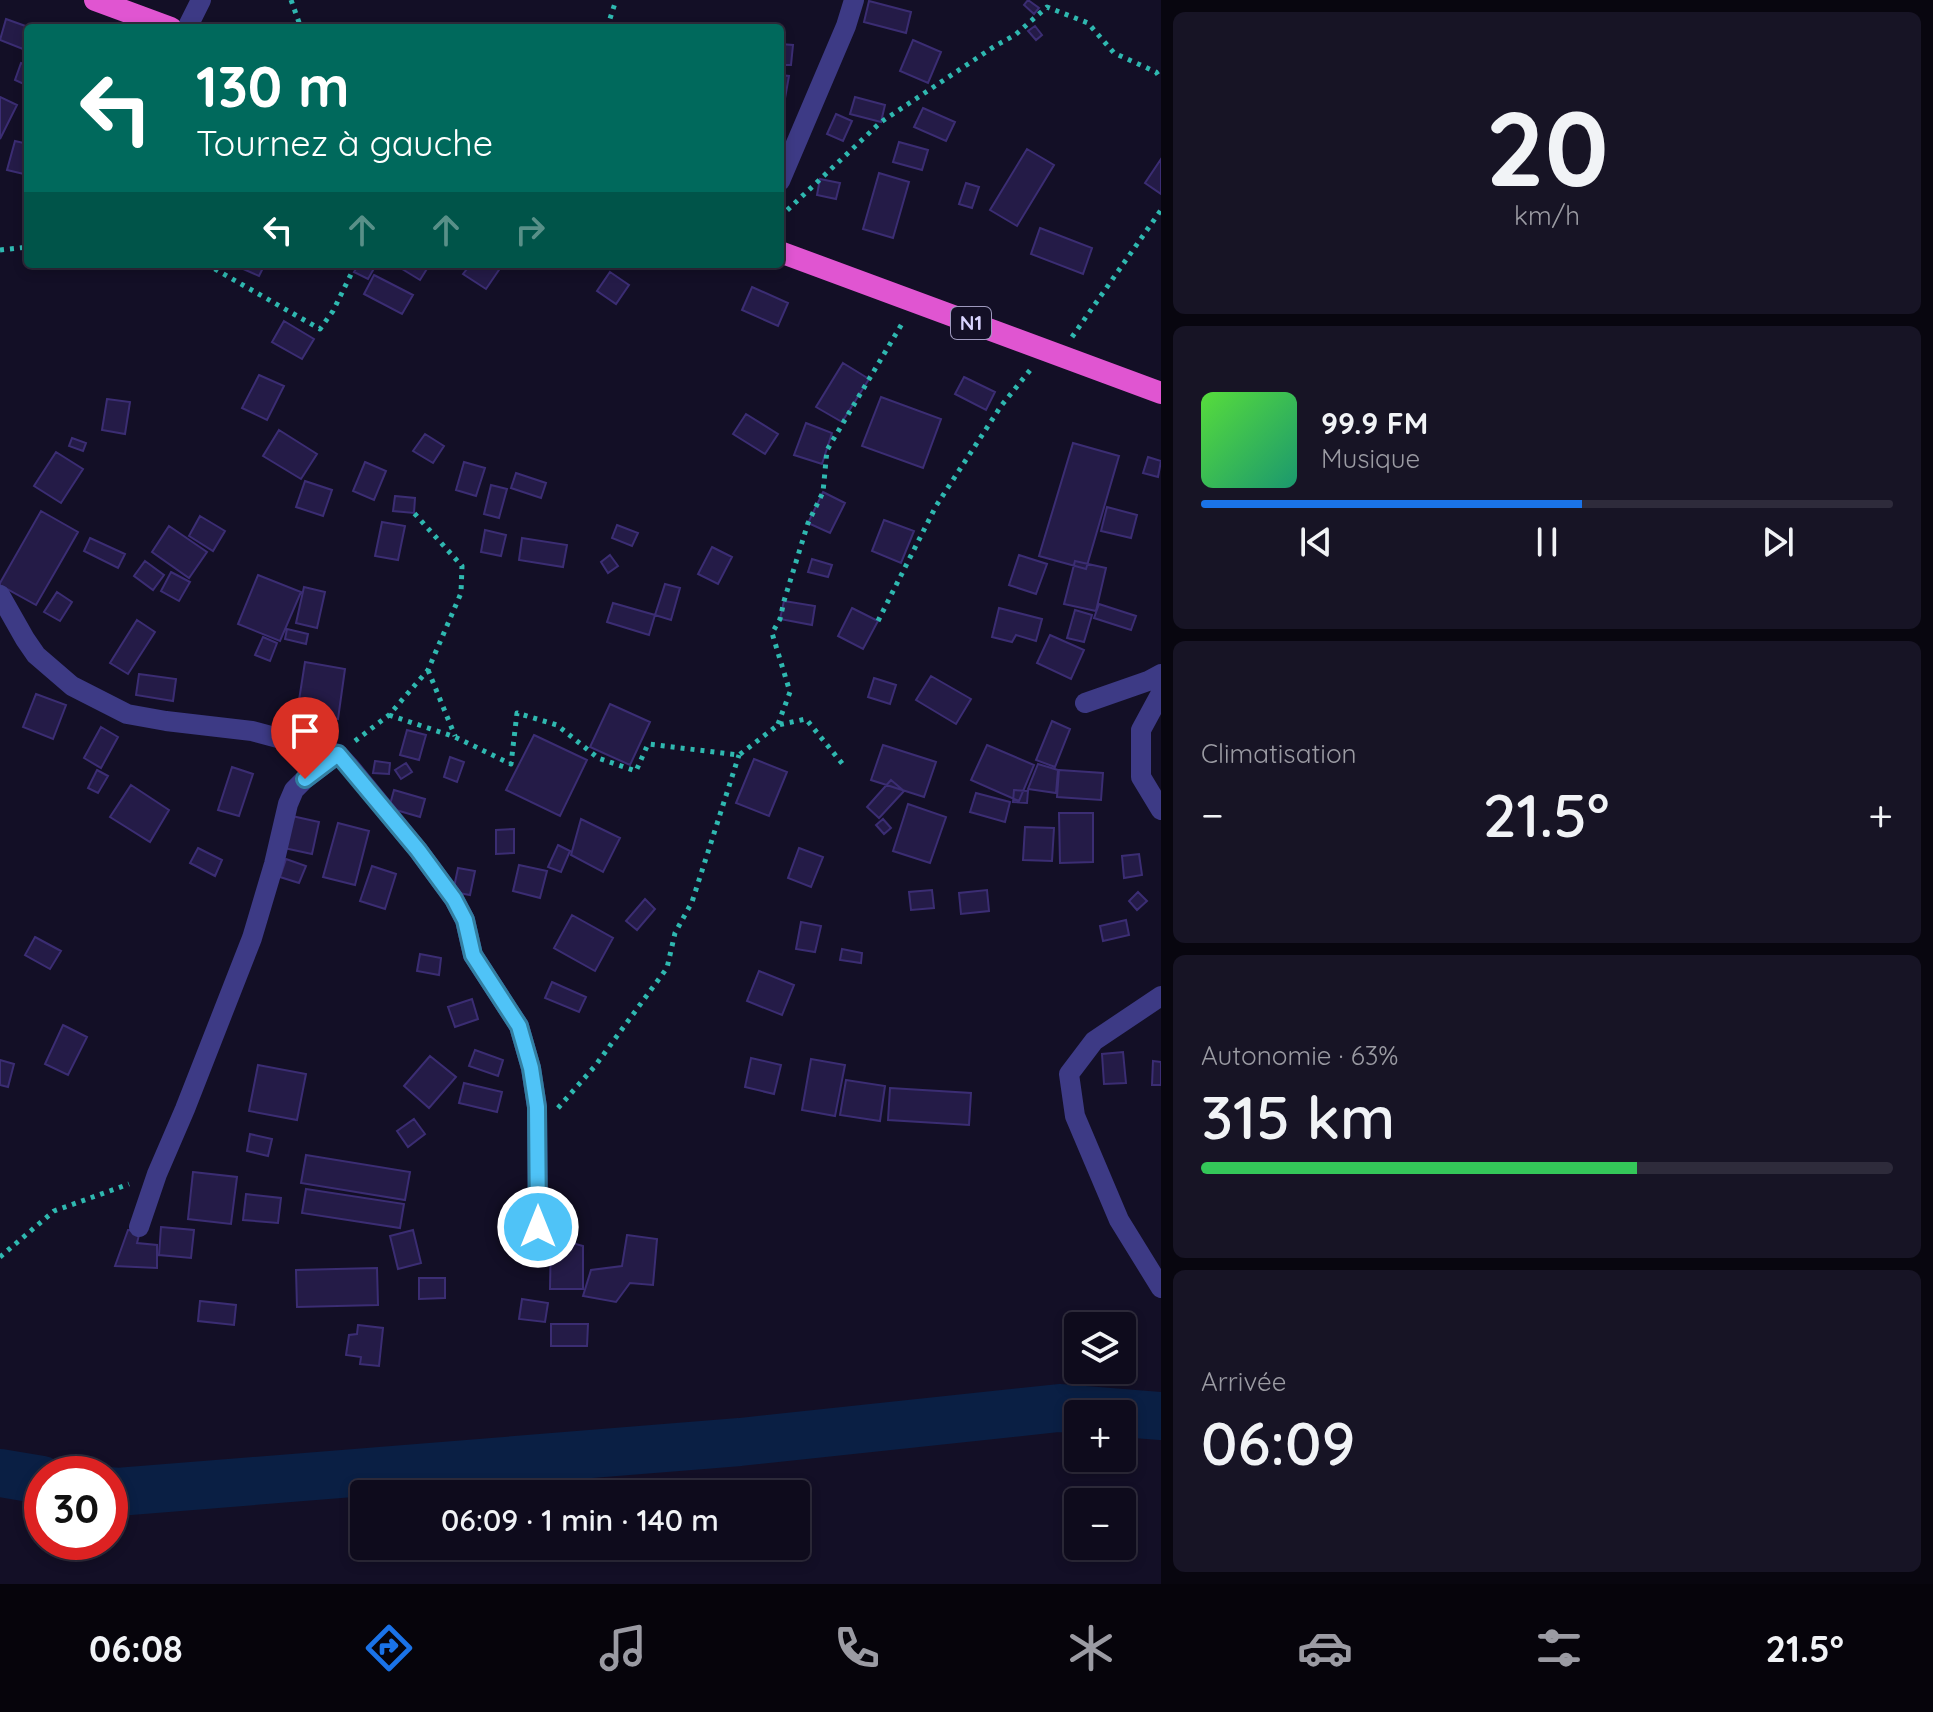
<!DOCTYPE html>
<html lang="fr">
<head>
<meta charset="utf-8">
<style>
  body { margin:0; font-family:Quicksand,sans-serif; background:#171425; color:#f1f3f6; height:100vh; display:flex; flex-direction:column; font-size:30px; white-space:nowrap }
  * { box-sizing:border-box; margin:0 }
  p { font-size:26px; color:#9b9ba3 }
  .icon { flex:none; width:44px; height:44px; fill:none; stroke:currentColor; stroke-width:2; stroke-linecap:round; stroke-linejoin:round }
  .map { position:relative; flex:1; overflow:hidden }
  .sheet { display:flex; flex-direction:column; gap:12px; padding:12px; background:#08060f; width:772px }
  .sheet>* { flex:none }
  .banner { position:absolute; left:24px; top:24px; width:760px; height:244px; border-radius:8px; box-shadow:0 4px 12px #0003,0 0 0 2px #2e2b3b; background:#00695c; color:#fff; overflow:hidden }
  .controls { position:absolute; left:1064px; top:1312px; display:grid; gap:16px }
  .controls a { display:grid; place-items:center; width:72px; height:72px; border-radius:8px; background:#0e0b1c; box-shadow:0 4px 12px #0003,0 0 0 2px #2e2b3b; font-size:40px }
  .speed { position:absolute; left:24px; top:1456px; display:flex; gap:16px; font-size:40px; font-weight:700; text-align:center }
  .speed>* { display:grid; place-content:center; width:104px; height:104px; border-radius:50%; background:#0e0b1c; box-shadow:0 4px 12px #0003,0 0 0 2px #2e2b3b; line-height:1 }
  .speed .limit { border:12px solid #d22; background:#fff; color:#111 }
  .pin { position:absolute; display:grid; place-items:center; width:68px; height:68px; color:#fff; margin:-82px -34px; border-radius:50% 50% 50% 0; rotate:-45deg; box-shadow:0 0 8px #0007 }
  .pin .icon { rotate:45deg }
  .me { position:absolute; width:88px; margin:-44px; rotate:0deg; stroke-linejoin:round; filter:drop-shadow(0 0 6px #0008) }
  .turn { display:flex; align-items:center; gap:28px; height:168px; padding:0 40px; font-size:36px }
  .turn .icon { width:104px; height:104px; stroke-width:2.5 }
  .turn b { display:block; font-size:56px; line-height:68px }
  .lanes { display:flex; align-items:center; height:76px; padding:0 40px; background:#0003; justify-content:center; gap:40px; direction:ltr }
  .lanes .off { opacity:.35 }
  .big { font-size:60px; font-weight:600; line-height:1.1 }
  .sheet .card { flex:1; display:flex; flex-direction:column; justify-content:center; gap:12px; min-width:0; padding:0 28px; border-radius:12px; background:#171425 }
  .sheet .dial { align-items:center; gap:0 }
  .dial b { font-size:104px; line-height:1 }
  .song { display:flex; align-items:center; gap:24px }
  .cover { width:96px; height:96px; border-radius:12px; background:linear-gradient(135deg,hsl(110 70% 55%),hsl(160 70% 35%)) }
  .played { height:8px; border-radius:4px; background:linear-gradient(90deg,#1a73e8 55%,#2e2b3b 55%) }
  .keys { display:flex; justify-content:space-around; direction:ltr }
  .heat { display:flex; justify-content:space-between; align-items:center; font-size:44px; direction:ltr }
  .charge { height:12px; border-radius:6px; background:linear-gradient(90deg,#34c759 63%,#2e2b3b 0) }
  .trip { position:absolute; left:350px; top:1480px; width:460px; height:80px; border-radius:8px; background:#0e0b1c; box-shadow:0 4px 12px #0003,0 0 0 2px #2e2b3b; font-weight:600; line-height:80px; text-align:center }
  .tabs { display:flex; height:128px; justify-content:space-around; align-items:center; background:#06040b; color:#9b9ba3 }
  .tabs .icon { width:56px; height:56px }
  .tabs .current { color:#1a73e8 }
  .tabs b { font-size:36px; color:#f1f3f6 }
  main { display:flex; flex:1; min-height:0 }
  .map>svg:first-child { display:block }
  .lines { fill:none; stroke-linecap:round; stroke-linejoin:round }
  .river { stroke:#0a1f44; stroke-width:48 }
  .building { fill:#241b47; stroke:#3b2d73; stroke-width:2 }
  .path { stroke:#2fb8b0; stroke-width:5; stroke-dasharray:4 6; stroke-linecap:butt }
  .minor { stroke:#3d3a85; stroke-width:20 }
  .trunk { stroke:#e055d1; stroke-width:22 }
  .route-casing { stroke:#337fa1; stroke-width:20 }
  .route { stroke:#4fc3f7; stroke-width:14 }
  .labels { text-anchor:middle; stroke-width:8; stroke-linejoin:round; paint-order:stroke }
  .shield { fill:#130f26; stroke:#9e99be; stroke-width:2 }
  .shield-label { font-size:20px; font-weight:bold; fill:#d9d4ff }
</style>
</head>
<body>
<main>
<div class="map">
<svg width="1161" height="1584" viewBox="0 0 1161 1584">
  <rect width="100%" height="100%" fill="#130f26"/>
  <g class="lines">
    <path class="river" d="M 0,1473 L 42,1480
      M 110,1491 L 117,1492 L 740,1442 L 1059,1408 L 1161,1416"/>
  </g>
  <path class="building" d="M 1028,0 L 1039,8 L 1034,14 L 1024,5 Z
    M 869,1 L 911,12 L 906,33 L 864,22 Z
    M 6,19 L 31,28 L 28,28 L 28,51 L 0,40 Z
    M 1035,26 L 1042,35 L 1036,40 L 1028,31 Z
    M 913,40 L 941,52 L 928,83 L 900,71 Z
    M 780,44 L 793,45 L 791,65 L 780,65 Z
    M 21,63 L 28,66 L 26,85 L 15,80 Z
    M 780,75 L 789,76 L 784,104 L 780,103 Z
    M 0,97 L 17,105 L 0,139 Z
    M 855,97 L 885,105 L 881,122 L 850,114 Z
    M 923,108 L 955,122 L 946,141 L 914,127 Z
    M 836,114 L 852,121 L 843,141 L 827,134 Z
    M 15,141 L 28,144 L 28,175 L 7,170 Z
    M 899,142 L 928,150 L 922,170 L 893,162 Z
    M 1027,149 L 1054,165 L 1017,226 L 990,210 Z
    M 1161,159 L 1161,194 L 1145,183 Z
    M 879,173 L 909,182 L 893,238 L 863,229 Z
    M 820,179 L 840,183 L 836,199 L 817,195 Z
    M 966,183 L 979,187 L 972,208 L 959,204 Z
    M 1040,228 L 1092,248 L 1083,274 L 1031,254 Z
    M 232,264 L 265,264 L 259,276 Z
    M 359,264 L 376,265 L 368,279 L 354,272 Z
    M 394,264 L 430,264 L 420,280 Z
    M 471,264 L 503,264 L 486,289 L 463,274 Z
    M 610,272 L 629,285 L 616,304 L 597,291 Z
    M 374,275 L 413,295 L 402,314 L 364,294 Z
    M 752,287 L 788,303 L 778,326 L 742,310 Z
    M 284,321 L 314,339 L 302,359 L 272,342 Z
    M 843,363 L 869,379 L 842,422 L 816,407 Z
    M 259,375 L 284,386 L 267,420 L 242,408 Z
    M 964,377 L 995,392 L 986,410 L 955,394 Z
    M 881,397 L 941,419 L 923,468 L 862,446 Z
    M 107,399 L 130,402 L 125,434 L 102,430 Z
    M 746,414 L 778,434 L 765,454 L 733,434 Z
    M 806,423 L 832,433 L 822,464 L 794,455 Z
    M 279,430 L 317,454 L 301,479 L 263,456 Z
    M 425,434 L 444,446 L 433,463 L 413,451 Z
    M 72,438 L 86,443 L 83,451 L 69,446 Z
    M 1073,443 L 1119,456 L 1086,569 L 1039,556 Z
    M 56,452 L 83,469 L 61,503 L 34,486 Z
    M 1148,457 L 1161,461 L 1158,477 L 1143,473 Z
    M 365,462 L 386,471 L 374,500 L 353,491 Z
    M 464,462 L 485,468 L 476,496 L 456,490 Z
    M 516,473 L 546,483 L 541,498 L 511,488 Z
    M 305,481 L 332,490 L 323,516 L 296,507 Z
    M 491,485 L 507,489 L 499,518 L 484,514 Z
    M 823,492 L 845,503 L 830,533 L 808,523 Z
    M 395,496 L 415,498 L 414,513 L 393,511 Z
    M 1107,507 L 1137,515 L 1131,538 L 1101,531 Z
    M 41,511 L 78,532 L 36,605 L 0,585 L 0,583 Z
    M 200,516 L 225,531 L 213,551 L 189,536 Z
    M 884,520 L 914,531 L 901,563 L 872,551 Z
    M 382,522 L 405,526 L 398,560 L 375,556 Z
    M 617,525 L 638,533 L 632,546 L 612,538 Z
    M 169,526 L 207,552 L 189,578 L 152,552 Z
    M 485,530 L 506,535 L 501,556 L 481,552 Z
    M 90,538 L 125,554 L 118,568 L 84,551 Z
    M 522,538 L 567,545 L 563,567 L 519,560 Z
    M 712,547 L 732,557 L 718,584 L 698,574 Z
    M 610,555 L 618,566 L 608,573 L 601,562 Z
    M 1019,555 L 1047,564 L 1036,594 L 1009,585 Z
    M 812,559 L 832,565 L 828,577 L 808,572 Z
    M 145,561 L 164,575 L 153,590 L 134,576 Z
    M 1075,561 L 1106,568 L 1096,611 L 1064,604 Z
    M 171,572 L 190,582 L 179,601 L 161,591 Z
    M 258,575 L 301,592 L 280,641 L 238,624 Z
    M 665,584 L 680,588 L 671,620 L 655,615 Z
    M 304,587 L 325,592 L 317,628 L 296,623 Z
    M 57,592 L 72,602 L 60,621 L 44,612 Z
    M 784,601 L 815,606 L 812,625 L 780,619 Z
    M 613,603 L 655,615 L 649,635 L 607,622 Z
    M 1099,604 L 1136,616 L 1131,630 L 1094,618 Z
    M 852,608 L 878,621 L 863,649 L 838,636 Z
    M 999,608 L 1042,619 L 1036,641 L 1016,635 L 1012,642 L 992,637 Z
    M 1075,610 L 1092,615 L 1084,642 L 1067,638 Z
    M 137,620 L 155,632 L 128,674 L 110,663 Z
    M 287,629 L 308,634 L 306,644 L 285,639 Z
    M 1050,635 L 1084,650 L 1071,679 L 1037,663 Z
    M 263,637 L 277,643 L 270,661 L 255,655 Z
    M 305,662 L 345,669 L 338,719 L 297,713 Z
    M 139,674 L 176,679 L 173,701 L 136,695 Z
    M 931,676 L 971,699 L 956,724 L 916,700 Z
    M 874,678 L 896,685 L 890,704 L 868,697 Z
    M 36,694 L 66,705 L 53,739 L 23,727 Z
    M 610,704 L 650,722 L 630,765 L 590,747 Z
    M 1052,721 L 1070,729 L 1055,767 L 1036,760 Z
    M 101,727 L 118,737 L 101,768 L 84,758 Z
    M 407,730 L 426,735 L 419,760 L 400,755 Z
    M 534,735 L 587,760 L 560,816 L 506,790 Z
    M 883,745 L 936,762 L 924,797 L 871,780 Z
    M 987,745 L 1034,765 L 1019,801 L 971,780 Z
    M 450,757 L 464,762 L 457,782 L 444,777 Z
    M 754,759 L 787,772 L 769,816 L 736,803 Z
    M 375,761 L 390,763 L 389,774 L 373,773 Z
    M 406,763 L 412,772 L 401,779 L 395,770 Z
    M 1038,764 L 1058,770 L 1056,793 L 1028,789 Z
    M 232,767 L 253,774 L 239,816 L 218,810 Z
    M 97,770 L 108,776 L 98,793 L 88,788 Z
    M 1059,770 L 1103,773 L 1101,800 L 1057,797 Z
    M 891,780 L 904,791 L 879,818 L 867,807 Z
    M 131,785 L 169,810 L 150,842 L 110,817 Z
    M 394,790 L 425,799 L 420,817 L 389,808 Z
    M 1014,790 L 1028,791 L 1027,803 L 1013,802 Z
    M 976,793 L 1010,802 L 1005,822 L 970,812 Z
    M 908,804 L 946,817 L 930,863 L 893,851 Z
    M 1059,813 L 1093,813 L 1093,862 L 1060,863 Z
    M 292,816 L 319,822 L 312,854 L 284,848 Z
    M 581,819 L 620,838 L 603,872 L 571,855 Z
    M 883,819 L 891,828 L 884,834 L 876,825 Z
    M 338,823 L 369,831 L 355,885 L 323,877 Z
    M 1025,827 L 1054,828 L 1052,861 L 1023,860 Z
    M 514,829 L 514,853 L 496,854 L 496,830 Z
    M 558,845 L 570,851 L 561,872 L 548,867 Z
    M 198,848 L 222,860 L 215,876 L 190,863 Z
    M 799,848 L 823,857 L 811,887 L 788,878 Z
    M 1139,854 L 1142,875 L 1124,878 L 1122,856 Z
    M 286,859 L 306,866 L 299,883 L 280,877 Z
    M 519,865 L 547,871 L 540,898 L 513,891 Z
    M 372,866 L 396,874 L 385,909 L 360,901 Z
    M 458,868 L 475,871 L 470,895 L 453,892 Z
    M 932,890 L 934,908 L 911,910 L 909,892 Z
    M 987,890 L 989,911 L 961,914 L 959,893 Z
    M 1138,892 L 1147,901 L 1137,910 L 1129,901 Z
    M 645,899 L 655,909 L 637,930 L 626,921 Z
    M 572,915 L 613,938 L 595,971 L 554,948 Z
    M 1126,920 L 1129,935 L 1103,941 L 1100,926 Z
    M 801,922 L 821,926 L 815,952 L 796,949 Z
    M 35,937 L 61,951 L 50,969 L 25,955 Z
    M 842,949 L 862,953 L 861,963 L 840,960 Z
    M 420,954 L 441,958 L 439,975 L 417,971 Z
    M 759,971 L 794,985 L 782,1015 L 747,1001 Z
    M 552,982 L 586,997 L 579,1012 L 545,998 Z
    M 472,999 L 478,1019 L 455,1027 L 448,1007 Z
    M 63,1025 L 87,1037 L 68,1075 L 45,1064 Z
    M 475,1050 L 503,1060 L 498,1076 L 469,1066 Z
    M 1123,1052 L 1126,1083 L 1104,1084 L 1102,1054 Z
    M 430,1056 L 456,1077 L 429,1108 L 404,1086 Z
    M 751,1058 L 781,1065 L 774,1094 L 745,1087 Z
    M 811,1059 L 845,1065 L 835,1116 L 802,1110 Z
    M 0,1060 L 14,1064 L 8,1087 L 0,1085 Z
    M 1153,1061 L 1161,1062 L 1161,1085 L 1152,1085 Z
    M 258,1065 L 306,1074 L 297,1120 L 249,1111 Z
    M 846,1080 L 885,1086 L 880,1121 L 840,1115 Z
    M 464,1083 L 502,1092 L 497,1112 L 459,1103 Z
    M 890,1088 L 971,1093 L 969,1125 L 888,1120 Z
    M 414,1119 L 425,1134 L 408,1147 L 397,1131 Z
    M 250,1134 L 272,1139 L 268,1156 L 247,1151 Z
    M 306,1155 L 410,1172 L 405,1200 L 301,1183 Z
    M 193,1172 L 237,1177 L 231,1224 L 188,1219 Z
    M 306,1189 L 404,1204 L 400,1228 L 302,1213 Z
    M 246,1194 L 281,1198 L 278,1223 L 243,1220 Z
    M 161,1227 L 194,1230 L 191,1258 L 159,1255 Z
    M 128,1230 L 140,1231 L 137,1243 L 157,1245 L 157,1268 L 115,1266 Z
    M 413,1230 L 421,1263 L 398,1269 L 390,1236 Z
    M 627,1235 L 657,1239 L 653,1285 L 630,1283 L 616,1302 L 583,1296 L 591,1270 L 622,1266 Z
    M 551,1237 L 583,1246 L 583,1289 L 550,1289 Z
    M 377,1268 L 378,1305 L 297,1307 L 296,1270 Z
    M 419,1278 L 445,1278 L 445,1298 L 419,1299 Z
    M 522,1299 L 548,1303 L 545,1322 L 519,1319 Z
    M 200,1301 L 236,1305 L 234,1325 L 198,1321 Z
    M 551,1324 L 588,1324 L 587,1346 L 551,1346 Z
    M 358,1325 L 383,1328 L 379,1366 L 360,1364 L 361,1357 L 346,1355 L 349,1335 L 357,1334 Z"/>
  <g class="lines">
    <path class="path" d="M 291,0 L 301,28
      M 607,28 L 616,0
      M 780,217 L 881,122 L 995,46 L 1015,35 L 1047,7 L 1088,23 L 1114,53 L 1156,72 L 1161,79
      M 0,250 L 28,247
      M 206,264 L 320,329 L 333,311 L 356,264
      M 1072,337 L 1161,210
      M 878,621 L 936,506 L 1001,406 L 1031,369
      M 428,670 L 455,736
      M 389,715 L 455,737 L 511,764 L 517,713 L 557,725 L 598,758 L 636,771 L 648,744 L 739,755 L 778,725 L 806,719 L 845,767
      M 778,724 L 790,692 L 772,633 L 780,619 L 784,601 L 808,523 L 823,492 L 827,450 L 903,322
      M 355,741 L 389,715 L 428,670 L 461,593 L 462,566 L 414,513
      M 558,1108 L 595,1066 L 667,968 L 675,933 L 692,902 L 739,755
      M 0,1257 L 54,1211 L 129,1184"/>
    <path class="minor" d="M 187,28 L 201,0
      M 780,181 L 846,26 L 854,0
      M 0,595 L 25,639 L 36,655 L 72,686 L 127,714 L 166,721 L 252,731 L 338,754 L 350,767 L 418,850 L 454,899 L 465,920 L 473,955 L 519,1026 L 531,1068 L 537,1107 L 538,1227
      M 1161,693 L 1141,730 L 1141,777 L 1161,810
      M 1085,703 L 1148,681 L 1161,674
      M 1161,996 L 1094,1041 L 1069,1074 L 1075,1116 L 1119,1220 L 1161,1288
      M 139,1227 L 157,1174 L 185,1109 L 252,938 L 274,864 L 288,804 L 294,790 L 305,779 L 338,754"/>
    <path class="trunk" d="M 95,0 L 171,28
      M 780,252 L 1161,393"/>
  </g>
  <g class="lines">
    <defs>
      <path id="route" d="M 305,779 L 338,754 L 418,850 L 454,899 L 465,920 L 473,955 L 519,1026 L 531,1068 L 537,1107 L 538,1227"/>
    </defs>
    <use href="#route" class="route-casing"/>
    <use href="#route" class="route"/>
  </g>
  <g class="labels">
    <rect class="shield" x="951" y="307" width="40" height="32" rx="6"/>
    <g class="shield-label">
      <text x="971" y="330">N1</text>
    </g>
  </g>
</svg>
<div class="controls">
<a><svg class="icon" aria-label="layers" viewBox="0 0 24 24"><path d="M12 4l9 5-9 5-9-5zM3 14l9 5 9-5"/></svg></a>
<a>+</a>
<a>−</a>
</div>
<div class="speed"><div class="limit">30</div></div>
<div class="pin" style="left:305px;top:779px;background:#d93025"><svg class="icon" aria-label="arrive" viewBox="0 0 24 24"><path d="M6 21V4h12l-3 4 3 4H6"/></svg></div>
<svg class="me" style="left:538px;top:1227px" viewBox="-20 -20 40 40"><circle r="17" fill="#4fc3f7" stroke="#fff" stroke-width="3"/><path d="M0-11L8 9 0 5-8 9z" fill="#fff"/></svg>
<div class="trip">06:09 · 1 min · 140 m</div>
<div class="banner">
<div class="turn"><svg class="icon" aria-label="left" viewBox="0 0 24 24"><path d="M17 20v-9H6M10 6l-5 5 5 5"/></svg><div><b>130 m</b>Tournez à gauche</div></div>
<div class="lanes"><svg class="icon" aria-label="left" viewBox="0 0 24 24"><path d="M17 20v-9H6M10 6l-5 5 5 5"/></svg><svg class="icon off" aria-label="ahead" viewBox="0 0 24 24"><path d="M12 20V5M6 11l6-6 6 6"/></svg><svg class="icon off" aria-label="ahead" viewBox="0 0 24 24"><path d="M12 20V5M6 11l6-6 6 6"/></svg><svg class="icon off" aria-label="right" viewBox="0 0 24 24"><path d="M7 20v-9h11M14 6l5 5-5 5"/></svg></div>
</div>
</div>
<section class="sheet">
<div class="card dial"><b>20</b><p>km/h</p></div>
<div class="card">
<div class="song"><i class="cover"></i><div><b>99.9 FM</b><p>Musique</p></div></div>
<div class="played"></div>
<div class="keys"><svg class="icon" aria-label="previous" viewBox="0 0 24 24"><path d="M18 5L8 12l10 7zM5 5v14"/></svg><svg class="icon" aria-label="pause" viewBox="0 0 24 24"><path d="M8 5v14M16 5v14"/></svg><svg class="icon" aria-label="next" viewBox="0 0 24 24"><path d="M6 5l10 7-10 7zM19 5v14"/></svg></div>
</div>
<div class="card"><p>Climatisation</p>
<div class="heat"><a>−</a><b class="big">21.5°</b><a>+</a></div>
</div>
<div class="card"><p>Autonomie · 63%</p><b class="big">315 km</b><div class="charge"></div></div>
<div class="card"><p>Arrivée</p><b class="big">06:09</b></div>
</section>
</main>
<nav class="tabs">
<b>06:08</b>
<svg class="icon current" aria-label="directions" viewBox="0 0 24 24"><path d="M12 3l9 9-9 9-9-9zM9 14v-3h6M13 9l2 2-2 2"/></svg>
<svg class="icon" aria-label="music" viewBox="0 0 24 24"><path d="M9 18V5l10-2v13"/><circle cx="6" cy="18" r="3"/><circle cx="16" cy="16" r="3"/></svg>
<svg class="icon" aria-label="phone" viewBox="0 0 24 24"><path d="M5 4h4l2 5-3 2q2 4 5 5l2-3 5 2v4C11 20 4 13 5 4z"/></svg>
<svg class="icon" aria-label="climate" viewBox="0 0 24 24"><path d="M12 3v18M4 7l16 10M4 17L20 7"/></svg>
<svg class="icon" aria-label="car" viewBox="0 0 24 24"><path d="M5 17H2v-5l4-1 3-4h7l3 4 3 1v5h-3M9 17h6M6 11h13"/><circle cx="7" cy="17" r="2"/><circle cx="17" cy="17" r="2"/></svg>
<svg class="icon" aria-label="filters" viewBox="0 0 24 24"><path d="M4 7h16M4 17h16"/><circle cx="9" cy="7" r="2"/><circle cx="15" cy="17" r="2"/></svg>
<b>21.5°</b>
</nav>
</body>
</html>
